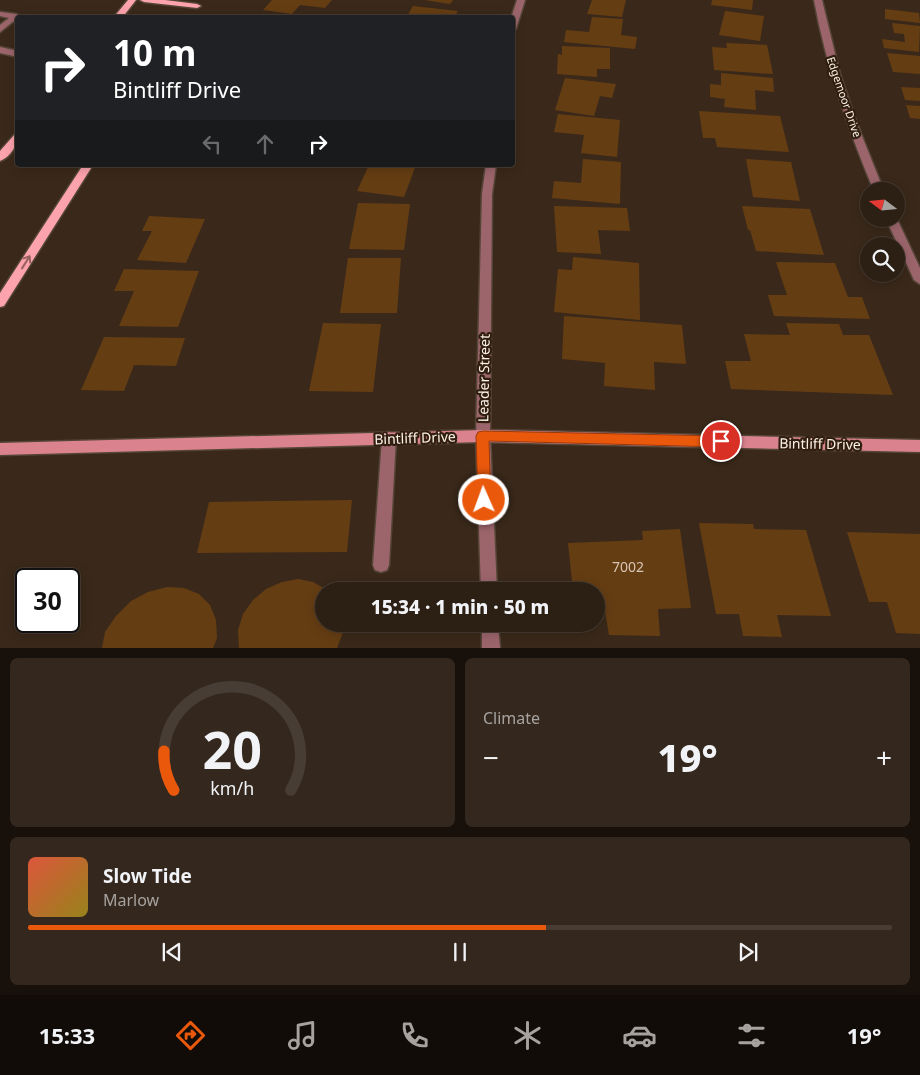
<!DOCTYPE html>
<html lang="en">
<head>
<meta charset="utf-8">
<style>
  body { margin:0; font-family:"Noto Sans",sans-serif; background:#34271d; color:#f1f3f6; height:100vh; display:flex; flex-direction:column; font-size:19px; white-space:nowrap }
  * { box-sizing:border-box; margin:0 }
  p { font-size:16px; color:#a6a2a0 }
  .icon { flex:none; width:28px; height:28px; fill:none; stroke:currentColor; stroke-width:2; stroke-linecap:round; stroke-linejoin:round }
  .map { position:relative; height:648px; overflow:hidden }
  .side { display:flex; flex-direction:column; gap:10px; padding:10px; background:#18110b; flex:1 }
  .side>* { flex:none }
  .top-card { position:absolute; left:15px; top:15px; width:500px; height:152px; border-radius:5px; box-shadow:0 2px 12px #0003,0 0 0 1px #483d34; background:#202124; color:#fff; overflow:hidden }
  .needle { width:32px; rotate:286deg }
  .buttons { position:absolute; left:860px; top:182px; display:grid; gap:10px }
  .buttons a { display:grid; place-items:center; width:45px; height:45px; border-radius:50%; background:#2c1f14; box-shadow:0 2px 12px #0003,0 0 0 1px #483d34; font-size:25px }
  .speed { position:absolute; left:15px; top:568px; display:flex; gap:10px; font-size:25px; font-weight:700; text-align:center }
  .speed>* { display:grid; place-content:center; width:65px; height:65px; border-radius:50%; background:#2c1f14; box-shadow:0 2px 12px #0003,0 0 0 1px #483d34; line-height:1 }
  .speed .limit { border:2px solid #111; border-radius:8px; background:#fff; color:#111 }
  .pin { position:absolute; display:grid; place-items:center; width:42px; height:42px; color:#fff; margin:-21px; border:2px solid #fff; border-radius:50%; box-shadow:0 1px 5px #0007 }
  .me { position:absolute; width:55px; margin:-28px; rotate:358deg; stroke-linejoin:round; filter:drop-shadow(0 0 4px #0008) }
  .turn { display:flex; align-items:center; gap:18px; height:105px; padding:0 15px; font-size:22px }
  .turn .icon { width:65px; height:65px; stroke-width:2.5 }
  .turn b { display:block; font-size:35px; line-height:42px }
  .lanes { display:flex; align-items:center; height:48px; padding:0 15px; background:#0003; justify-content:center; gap:25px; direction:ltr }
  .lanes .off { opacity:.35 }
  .big { font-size:38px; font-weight:800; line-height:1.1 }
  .side .widget { flex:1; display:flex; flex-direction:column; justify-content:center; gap:8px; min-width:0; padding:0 18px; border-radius:8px; background:#34271d }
  .side .dial { align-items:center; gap:0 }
  .dial svg { height:130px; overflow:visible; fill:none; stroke:#483d34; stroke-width:7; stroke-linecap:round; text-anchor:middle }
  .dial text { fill:#f1f3f6; stroke:none }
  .song { display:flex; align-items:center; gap:15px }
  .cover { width:60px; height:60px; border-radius:8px; background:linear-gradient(135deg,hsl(10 70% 55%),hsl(50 70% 35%)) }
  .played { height:5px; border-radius:2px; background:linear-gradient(90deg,#ea580c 60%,#483d34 60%) }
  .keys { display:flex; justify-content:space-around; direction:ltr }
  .heat { display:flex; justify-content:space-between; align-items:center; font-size:28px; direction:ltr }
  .side .tiles { flex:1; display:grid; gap:10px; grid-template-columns:1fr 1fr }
  .widget:last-child { grid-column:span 2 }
  .trip { position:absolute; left:315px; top:582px; width:290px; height:50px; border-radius:25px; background:#2c1f14; box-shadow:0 2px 12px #0003,0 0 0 1px #483d34; font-weight:800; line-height:50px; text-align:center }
  .tabs { display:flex; height:80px; justify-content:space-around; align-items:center; background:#120c08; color:#a6a2a0 }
  .tabs .icon { width:35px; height:35px }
  .tabs .on { color:#ea580c }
  .tabs b { font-size:22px; color:#f1f3f6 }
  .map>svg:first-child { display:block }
  .building { fill:#653d13 }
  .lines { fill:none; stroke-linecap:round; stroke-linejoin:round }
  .lane-casing { stroke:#554537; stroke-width:3 }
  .street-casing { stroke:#554537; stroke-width:3 }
  .secondary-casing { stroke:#554537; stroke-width:3 }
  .primary-casing { stroke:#554537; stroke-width:3 }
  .lane { fill:#9c656c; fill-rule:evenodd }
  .street { fill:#9c656c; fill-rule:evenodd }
  .secondary { fill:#da838f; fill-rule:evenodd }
  .primary { fill:#fda3ae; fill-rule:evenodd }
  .oneway { stroke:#96615f }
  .route { fill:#ea580c; stroke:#983908 }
  .labels { text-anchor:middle; stroke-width:4.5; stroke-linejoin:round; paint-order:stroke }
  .far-street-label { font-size:11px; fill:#fef2e8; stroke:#301f10 }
  .street-label { font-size:14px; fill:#fef2e8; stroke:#301f10 }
  .near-number-label { font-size:14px; fill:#d8c5b3 }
</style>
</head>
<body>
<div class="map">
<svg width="920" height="648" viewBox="0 0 920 648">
  <rect width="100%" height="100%" fill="#3a291a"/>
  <path class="building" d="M 272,0 L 332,0 L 325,8 L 300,5 L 292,14 L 263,10 Z
    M 424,0 L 453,0 L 450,4 Z
    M 592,0 L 626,0 L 622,17 L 587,14 Z
    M 712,0 L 753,0 L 752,10 L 711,5 Z
    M 413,6 L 458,11 L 454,18 L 406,18 Z
    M 885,9 L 919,13 L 920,23 L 885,19 Z
    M 725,11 L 764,16 L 760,41 L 719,35 Z
    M 592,17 L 623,19 L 621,35 L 637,37 L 635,49 L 564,42 L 566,30 L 589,32 Z
    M 892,23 L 920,26 L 919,52 L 884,48 L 882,39 L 905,42 L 904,34 L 894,33 Z
    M 726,43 L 767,45 L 773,74 L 714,70 L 712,47 L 727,48 Z
    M 562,46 L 610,48 L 610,69 L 597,69 L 597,77 L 557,74 L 558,54 L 562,55 Z
    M 887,53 L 920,56 L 920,74 L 893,72 Z
    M 721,73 L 773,78 L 774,92 L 755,90 L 756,110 L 724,107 L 725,99 L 710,97 L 710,84 L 721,85 Z
    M 565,78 L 616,84 L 612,98 L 600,96 L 594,116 L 555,110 Z
    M 901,87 L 920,88 L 920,101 L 905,100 Z
    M 906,105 L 920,106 L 920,119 L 910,118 Z
    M 699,111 L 780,116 L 789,152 L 717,147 L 715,138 L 703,138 Z
    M 558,114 L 620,120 L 617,157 L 581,153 L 584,135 L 554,132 Z
    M 583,159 L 621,162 L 620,204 L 552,198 L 554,181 L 581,183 Z
    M 746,159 L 791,162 L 800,201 L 753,197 Z
    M 369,165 L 416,165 L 404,197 L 357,191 Z
    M 358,203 L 410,204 L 404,250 L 349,249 Z
    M 554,206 L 627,208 L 630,231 L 598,230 L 601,254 L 557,252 Z
    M 742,206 L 810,209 L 824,255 L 756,251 L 750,230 L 748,230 Z
    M 149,216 L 205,219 L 186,263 L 137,260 L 152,231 L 142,231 Z
    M 573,257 L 639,263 L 640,320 L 554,312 L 558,269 L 572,270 Z
    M 348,258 L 401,258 L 397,313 L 340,313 Z
    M 776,262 L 835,263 L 848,297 L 862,297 L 870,319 L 774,316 L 768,295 L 787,295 Z
    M 124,269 L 199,271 L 178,327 L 119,326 L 134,291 L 114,291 Z
    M 564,316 L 682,325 L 686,364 L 654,362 L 655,390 L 604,386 L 605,363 L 562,359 Z
    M 323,323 L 381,324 L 373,392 L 309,391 Z
    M 786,323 L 839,324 L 843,335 L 869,335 L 893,395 L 731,389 L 725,361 L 751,361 L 744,334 L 790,335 Z
    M 104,337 L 185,338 L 176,366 L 134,365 L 124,391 L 81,390 Z
    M 352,500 L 347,552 L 197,553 L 209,502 Z
    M 699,523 L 753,524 L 754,529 L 806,530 L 831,616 L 777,615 L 782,637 L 743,636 L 739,614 L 716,614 Z
    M 680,529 L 691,608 L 658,609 L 660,636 L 609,635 L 605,611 L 596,611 L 596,591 L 573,591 L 568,543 L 643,540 L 642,531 Z
    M 847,532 L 920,534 L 920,634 L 896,633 L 887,602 L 869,602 Z
    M 298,579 L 313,582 L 329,591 L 324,591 L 324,624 L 343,624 L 343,632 L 337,648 L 239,648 L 238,630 L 243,614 L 253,600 L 266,589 L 282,582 Z
    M 167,587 L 184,588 L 199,594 L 210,605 L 216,620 L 217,638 L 213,648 L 102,648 L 105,632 L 116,616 L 131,601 L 148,592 Z"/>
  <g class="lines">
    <defs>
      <path id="lane" d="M 0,12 L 16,14 L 20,16 L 0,32 L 0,25 L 9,18 L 0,16 Z
        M 0,47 L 18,51 L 18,57 L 0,53 Z
        M 389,432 L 394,434 L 396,438 L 389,565 L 387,570 L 381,572 L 375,570 L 373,565 L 382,438 L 384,434 Z"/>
      <path id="street" d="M 517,0 L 525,0 L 516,29 L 512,31 L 511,18 Z
        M 814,0 L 822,0 L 840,74 L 856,121 L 884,191 L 874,191 C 848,129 826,66 814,0 Z
        M 486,165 L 496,165 L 492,194 L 490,436 L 497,591 L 481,591 L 476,436 L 482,194 Z
        M 886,219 L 897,219 L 920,268 L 920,284 L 914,280 Z
        M 482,624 L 498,624 L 500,648 L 482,648 Z"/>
      <path id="secondary" d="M 483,430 L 920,440 L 920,452 L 483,442 L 0,455 L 0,443 Z"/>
      <path id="primary" d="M 128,0 L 136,0 L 122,18 L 113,18 Z
        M 140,0 L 165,0 L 197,4 L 201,6 L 197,8 L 144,2 Z
        M 18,133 C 18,144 11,157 0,161 L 0,151 L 15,134 Z
        M 83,165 L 93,165 L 4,306 L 0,307 L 0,293 Z"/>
    </defs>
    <use href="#lane" class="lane-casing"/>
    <use href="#street" class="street-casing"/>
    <use href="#secondary" class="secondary-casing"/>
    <use href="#primary" class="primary-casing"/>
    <use href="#lane" class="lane"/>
    <use href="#street" class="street"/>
    <use href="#secondary" class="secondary"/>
    <use href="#primary" class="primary"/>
  </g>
  <defs><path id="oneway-shaft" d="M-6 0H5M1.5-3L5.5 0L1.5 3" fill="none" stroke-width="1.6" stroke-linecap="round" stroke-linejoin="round" transform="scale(1.25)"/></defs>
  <use class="oneway" href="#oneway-shaft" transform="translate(26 262) rotate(-58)"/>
  <path class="route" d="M 483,431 L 721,436 L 726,438 L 728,441 L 726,445 L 721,447 L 489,441 L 491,500 L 489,504 L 484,506 L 480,504 L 478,500 L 476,436 L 478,432 Z"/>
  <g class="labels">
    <g class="far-street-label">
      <text transform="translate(844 97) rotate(71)" y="4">Edgemoor Drive</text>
    </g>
    <g class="street-label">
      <text transform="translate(484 378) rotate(-89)" y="5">Leader Street</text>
      <text transform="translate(415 438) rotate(-2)" y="5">Bintliff Drive</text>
      <text transform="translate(820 444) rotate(1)" y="5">Bintliff Drive</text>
    </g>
    <g class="near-number-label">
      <text x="628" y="572">7002</text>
    </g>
  </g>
</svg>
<div class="buttons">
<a><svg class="needle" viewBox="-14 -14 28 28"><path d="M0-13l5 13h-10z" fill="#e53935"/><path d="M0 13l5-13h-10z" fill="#a6a2a0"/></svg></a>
<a><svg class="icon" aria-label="search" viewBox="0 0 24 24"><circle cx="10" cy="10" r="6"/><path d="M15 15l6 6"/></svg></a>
</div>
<div class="speed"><div class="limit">30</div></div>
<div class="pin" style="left:721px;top:441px;background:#d93025"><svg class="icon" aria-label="arrive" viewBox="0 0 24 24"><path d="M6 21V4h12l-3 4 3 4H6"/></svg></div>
<svg class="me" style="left:484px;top:500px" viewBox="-20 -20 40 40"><circle r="17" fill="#ea580c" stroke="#fff" stroke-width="3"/><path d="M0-11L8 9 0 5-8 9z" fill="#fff"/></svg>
<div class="trip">15:34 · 1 min · 50 m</div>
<div class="top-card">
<div class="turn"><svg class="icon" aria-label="right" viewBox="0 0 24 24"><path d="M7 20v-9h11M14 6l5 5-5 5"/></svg><div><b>10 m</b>Bintliff Drive</div></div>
<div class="lanes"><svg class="icon off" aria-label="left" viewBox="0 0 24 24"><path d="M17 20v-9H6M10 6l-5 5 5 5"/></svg><svg class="icon off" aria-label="ahead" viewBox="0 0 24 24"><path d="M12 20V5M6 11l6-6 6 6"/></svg><svg class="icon" aria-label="right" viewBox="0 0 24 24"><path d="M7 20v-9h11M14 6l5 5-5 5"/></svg></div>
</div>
</div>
<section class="side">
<div class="tiles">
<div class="widget dial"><svg viewBox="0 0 100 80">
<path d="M14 69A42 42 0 1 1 86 69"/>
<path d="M14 69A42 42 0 0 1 8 45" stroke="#ea580c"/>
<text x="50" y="56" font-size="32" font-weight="700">20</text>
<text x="50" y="72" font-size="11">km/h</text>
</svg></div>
<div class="widget"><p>Climate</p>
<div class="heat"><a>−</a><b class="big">19°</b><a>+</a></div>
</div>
<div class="widget">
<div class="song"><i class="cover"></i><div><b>Slow Tide</b><p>Marlow</p></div></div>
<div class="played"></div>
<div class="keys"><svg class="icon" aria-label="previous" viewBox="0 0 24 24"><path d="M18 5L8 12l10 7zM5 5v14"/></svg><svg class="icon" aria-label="pause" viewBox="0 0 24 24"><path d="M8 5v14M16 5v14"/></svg><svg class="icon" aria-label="next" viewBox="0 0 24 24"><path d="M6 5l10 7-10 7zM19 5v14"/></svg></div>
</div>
</div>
</section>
<nav class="tabs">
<b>15:33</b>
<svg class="icon on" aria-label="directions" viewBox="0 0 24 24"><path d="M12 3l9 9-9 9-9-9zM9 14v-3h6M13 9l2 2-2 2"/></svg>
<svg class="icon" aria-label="music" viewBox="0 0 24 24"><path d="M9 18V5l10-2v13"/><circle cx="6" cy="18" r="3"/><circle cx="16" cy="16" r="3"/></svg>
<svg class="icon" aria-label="phone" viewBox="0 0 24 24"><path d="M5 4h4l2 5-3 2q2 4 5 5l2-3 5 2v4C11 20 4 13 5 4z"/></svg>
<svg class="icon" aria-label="climate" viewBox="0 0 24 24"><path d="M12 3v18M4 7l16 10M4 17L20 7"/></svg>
<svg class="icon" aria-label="car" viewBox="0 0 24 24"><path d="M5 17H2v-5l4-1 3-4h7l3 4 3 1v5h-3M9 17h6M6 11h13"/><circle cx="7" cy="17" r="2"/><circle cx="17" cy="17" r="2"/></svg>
<svg class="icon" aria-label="filters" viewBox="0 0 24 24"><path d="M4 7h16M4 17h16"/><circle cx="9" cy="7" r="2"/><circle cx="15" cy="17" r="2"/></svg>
<b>19°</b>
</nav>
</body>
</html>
